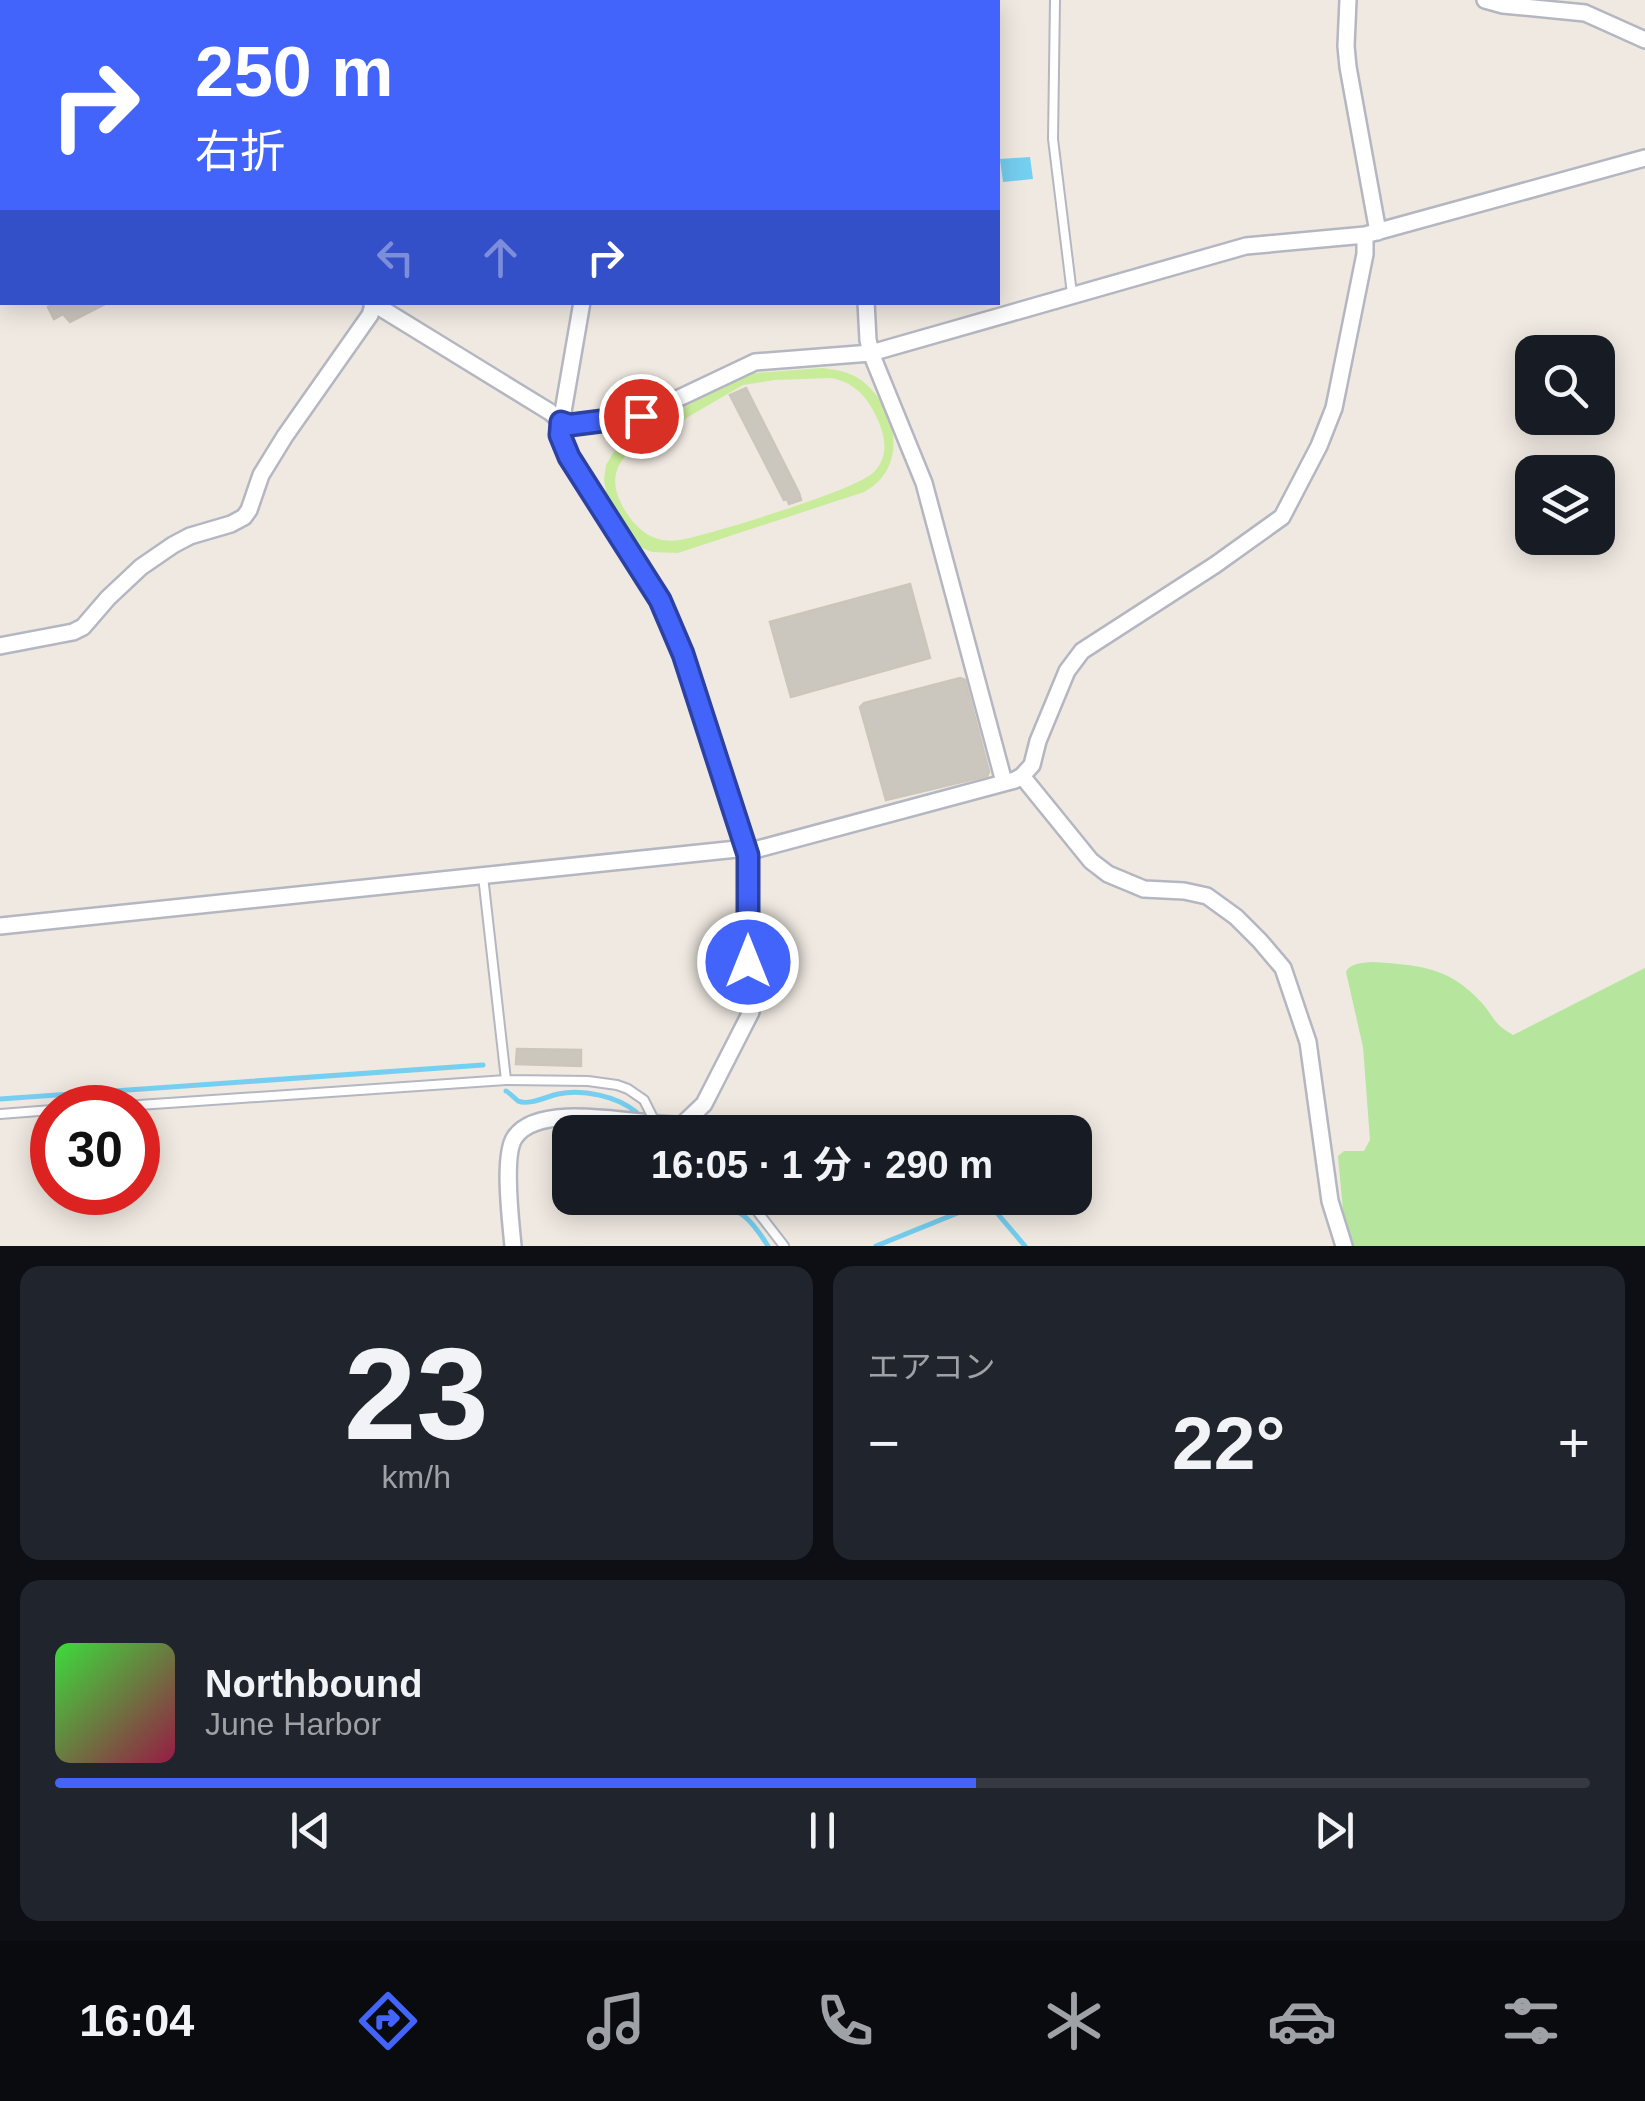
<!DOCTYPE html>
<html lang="ja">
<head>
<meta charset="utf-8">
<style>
  body { margin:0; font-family:Arial,"Noto Sans JP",sans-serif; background:#20242c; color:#f1f3f6; height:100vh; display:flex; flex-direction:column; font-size:38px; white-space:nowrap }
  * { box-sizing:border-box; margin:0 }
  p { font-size:32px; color:#9ea1a6 }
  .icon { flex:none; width:55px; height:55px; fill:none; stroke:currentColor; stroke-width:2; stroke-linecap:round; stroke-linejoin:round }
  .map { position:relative; height:1246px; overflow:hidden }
  .drawer { display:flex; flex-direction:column; gap:20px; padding:20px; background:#0d0f14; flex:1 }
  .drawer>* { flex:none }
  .top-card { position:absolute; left:0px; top:0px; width:1000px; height:305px; box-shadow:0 5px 25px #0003; background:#4264fb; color:#fff; overflow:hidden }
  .fabs { position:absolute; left:1515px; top:335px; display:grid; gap:20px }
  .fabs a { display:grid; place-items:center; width:100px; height:100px; border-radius:20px; background:#171b24; box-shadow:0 5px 25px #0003; font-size:50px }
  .speed { position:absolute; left:30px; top:1085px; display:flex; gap:20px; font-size:50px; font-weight:700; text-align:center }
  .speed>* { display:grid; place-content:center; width:130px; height:130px; border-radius:50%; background:#171b24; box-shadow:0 5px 25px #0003; line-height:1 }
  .speed .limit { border:15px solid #d22; background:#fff; color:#111 }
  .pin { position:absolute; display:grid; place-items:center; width:85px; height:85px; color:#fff; margin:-42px; border:5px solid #fff; border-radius:50%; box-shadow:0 2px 10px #0007 }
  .me { position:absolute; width:110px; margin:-55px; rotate:0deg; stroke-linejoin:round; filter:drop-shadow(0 0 8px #0008) }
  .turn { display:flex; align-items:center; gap:35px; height:210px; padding:0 30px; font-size:45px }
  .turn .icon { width:130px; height:130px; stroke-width:2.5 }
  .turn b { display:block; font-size:70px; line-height:85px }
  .lanes { display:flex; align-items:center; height:95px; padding:0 30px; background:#0003; justify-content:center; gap:50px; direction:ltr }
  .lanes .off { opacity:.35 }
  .big { font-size:75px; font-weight:700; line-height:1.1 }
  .drawer .widget { flex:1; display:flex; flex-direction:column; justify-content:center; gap:15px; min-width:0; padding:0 35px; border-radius:20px; background:#20242c }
  .drawer .dial { align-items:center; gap:0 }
  .dial b { font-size:130px; line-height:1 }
  .song { display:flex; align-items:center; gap:30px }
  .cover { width:120px; height:120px; border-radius:15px; background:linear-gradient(135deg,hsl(120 70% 55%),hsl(340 70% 35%)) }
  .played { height:10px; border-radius:5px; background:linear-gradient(90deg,#4264fb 60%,#363941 60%) }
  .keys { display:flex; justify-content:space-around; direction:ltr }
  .heat { display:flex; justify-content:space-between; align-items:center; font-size:55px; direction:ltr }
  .drawer .tiles { flex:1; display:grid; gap:20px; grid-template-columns:1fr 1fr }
  .widget:last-child { grid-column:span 2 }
  .trip { position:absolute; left:552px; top:1115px; width:540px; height:100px; border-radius:20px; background:#171b24; box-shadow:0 5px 25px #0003; font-weight:700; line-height:100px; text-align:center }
  .tabs { display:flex; height:160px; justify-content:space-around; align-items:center; background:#090b0e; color:#9ea1a6 }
  .tabs .icon { width:70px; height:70px }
  .tabs .selected { color:#4264fb }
  .tabs b { font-size:45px; color:#f1f3f6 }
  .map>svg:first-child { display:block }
  .green { fill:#b6e59e }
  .pitch { fill:#c9ec9a; fill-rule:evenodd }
  .water { fill:#75cff0 }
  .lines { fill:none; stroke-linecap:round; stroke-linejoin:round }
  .stream { stroke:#75cff0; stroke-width:5 }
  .building { fill:#cbc7bf; stroke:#cbc5ba; stroke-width:2.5 }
  .service-casing { stroke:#b4b7c1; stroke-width:12 }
  .minor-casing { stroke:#b4b7c1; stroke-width:20 }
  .service { stroke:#fff; stroke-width:8 }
  .minor { stroke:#fff; stroke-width:15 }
  .route-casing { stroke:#2b41a3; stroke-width:25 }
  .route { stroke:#4264fb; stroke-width:18 }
</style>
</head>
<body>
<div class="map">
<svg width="1645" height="1246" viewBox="0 0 1645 1246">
  <rect width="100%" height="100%" fill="#efe9e1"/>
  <path class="green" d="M 1372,962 C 1416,965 1448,966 1480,1001 C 1495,1017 1492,1023 1513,1035 L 1645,968 L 1645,1246 L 1350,1246 L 1343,1211 L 1338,1156 L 1344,1151 L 1364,1151 L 1370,1140 L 1363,1047 L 1346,972 C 1350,963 1362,963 1372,962 Z"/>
  <path class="pitch" d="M 822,368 C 838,370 853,372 866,384 C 899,414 907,469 864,492 L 678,553 L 652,552 L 642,548 L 617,517 L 607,498 L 604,480 L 606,465 L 613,453 L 630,439 L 741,374 ZM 831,378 C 853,382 867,396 876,416 C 885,435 890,455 874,472 C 857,490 711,534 680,540 C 673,541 665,541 658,539 C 641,534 628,518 621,503 C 610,482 615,463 633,449 L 743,385 L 775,380 Z"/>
  <path class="water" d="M 1030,157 L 1033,179 L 1003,182 L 1000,159 Z"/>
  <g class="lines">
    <path class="stream" d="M 506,1091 C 507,1091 518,1101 518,1101 C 529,1106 548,1096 558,1094 C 583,1089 617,1096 636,1112
      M 0,1099 L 483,1065
      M 712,1198 C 743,1213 749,1216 768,1246
      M 991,1206 L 1025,1246
      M 876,1246 L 965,1210"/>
  </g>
  <path class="building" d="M 109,302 L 70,322 L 63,314 L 54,319 L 48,307 L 57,302 Z
    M 746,388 L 799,493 L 801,500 L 789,504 L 787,499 L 784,500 L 730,395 Z
    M 910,584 L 930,658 L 791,697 L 770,622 Z
    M 960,678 L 965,680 L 989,772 L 987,776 L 886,800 L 860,707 L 864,703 Z
    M 517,1049 L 581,1050 L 581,1066 L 516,1064 Z"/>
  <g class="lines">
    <defs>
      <path id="service" d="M 1055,0 L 1053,139 L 1072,294
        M 505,2 L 506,0
        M 960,2 L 960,0
        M 483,876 L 506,1080
        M 95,1108 L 506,1080 L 588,1081 L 617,1085 L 628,1089 L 644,1100 L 655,1122
        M 0,1114 L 52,1110
        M 747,1198 L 784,1246"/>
      <path id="minor" d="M 1348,0 L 1346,46 L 1348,67 L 1378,232
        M 1485,0 L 1503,5 L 1585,13 L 1645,40
        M 623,2 L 623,0
        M 866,2 L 866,0
        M 0,7 L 2,10
        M 371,302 L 550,412 C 560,421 566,425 580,424 L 641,416 L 755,362 L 871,353 L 1246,246 L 1365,235 L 1645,158
        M 866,302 L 868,340 L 871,353 L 924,483 L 1004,782
        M 0,646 L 73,632 L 83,627 L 108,598 L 141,567 L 173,545 L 190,536 L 231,524 L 244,517 L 249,510 L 261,475 L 285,436 L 370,315 L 374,302
        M 1022,776 L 1091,861 L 1108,874 L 1144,889 L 1184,891 L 1207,896 L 1236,917 L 1260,941 L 1283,968 L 1308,1042 L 1330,1201 L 1344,1246
        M 0,926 L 737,849 L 758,849 L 1015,780 L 1022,776 L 1032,765 L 1038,741 L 1067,671 L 1082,651 L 1215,565 L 1282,517 L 1319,446 L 1334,408 L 1365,254 L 1365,235
        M 513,1246 C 511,1223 502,1155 515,1137 C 541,1099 645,1127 682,1125 L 704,1104 L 751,1012 L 747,962 L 748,855 L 683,654 L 670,621 L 660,600 L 569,457 L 563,444 L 560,429 L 582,302"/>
    </defs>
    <use href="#service" class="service-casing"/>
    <use href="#minor" class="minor-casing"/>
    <use href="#service" class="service"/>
    <use href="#minor" class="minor"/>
  </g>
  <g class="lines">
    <defs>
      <path id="route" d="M 641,416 L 570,425 L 561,422 L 560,435 L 569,457 L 660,600 L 683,654 L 748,855 L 748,962"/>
    </defs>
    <use href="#route" class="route-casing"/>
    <use href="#route" class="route"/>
  </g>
</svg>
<div class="fabs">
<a><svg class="icon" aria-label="search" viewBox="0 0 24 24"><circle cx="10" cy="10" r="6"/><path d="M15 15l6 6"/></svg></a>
<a><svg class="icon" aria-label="layers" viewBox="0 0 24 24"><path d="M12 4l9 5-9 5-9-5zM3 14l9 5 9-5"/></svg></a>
</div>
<div class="speed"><div class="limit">30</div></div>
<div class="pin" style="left:641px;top:416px;background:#d93025"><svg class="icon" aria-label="arrive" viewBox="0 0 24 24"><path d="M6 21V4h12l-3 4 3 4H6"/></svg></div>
<svg class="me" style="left:748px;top:962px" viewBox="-20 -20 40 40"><circle r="17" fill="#4264fb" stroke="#fff" stroke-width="3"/><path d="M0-11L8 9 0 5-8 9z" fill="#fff"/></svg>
<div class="trip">16:05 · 1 分 · 290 m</div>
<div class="top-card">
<div class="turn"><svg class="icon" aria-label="right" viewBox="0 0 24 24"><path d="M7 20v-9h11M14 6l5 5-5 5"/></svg><div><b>250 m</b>右折</div></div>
<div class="lanes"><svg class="icon off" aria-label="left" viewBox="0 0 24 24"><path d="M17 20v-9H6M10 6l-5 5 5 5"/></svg><svg class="icon off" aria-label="ahead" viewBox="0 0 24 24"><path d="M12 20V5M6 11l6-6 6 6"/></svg><svg class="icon" aria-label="right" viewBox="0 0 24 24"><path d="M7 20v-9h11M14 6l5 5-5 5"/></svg></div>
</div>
</div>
<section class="drawer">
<div class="tiles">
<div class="widget dial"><b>23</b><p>km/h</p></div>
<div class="widget"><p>エアコン</p>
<div class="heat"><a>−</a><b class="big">22°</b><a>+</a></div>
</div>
<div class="widget">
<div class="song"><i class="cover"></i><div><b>Northbound</b><p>June Harbor</p></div></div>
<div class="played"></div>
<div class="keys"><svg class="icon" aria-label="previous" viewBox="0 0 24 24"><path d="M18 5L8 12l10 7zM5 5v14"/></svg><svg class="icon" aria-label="pause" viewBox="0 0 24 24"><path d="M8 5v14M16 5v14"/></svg><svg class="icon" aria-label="next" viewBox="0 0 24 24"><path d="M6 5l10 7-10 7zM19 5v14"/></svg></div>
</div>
</div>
</section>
<nav class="tabs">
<b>16:04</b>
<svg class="icon selected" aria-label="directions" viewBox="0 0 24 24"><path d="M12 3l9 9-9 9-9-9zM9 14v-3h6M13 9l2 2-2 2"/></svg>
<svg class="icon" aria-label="music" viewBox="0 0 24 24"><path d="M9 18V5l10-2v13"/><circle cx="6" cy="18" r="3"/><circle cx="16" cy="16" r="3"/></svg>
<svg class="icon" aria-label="phone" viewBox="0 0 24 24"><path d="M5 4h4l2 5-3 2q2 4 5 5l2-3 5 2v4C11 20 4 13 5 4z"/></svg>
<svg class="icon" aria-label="climate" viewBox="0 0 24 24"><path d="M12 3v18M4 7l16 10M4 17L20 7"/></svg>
<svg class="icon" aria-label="car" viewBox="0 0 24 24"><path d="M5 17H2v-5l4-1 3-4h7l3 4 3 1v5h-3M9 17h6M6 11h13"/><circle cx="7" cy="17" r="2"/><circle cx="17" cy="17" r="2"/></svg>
<svg class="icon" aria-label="filters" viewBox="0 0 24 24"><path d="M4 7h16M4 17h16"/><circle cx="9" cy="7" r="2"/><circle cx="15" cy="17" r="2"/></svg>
</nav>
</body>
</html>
